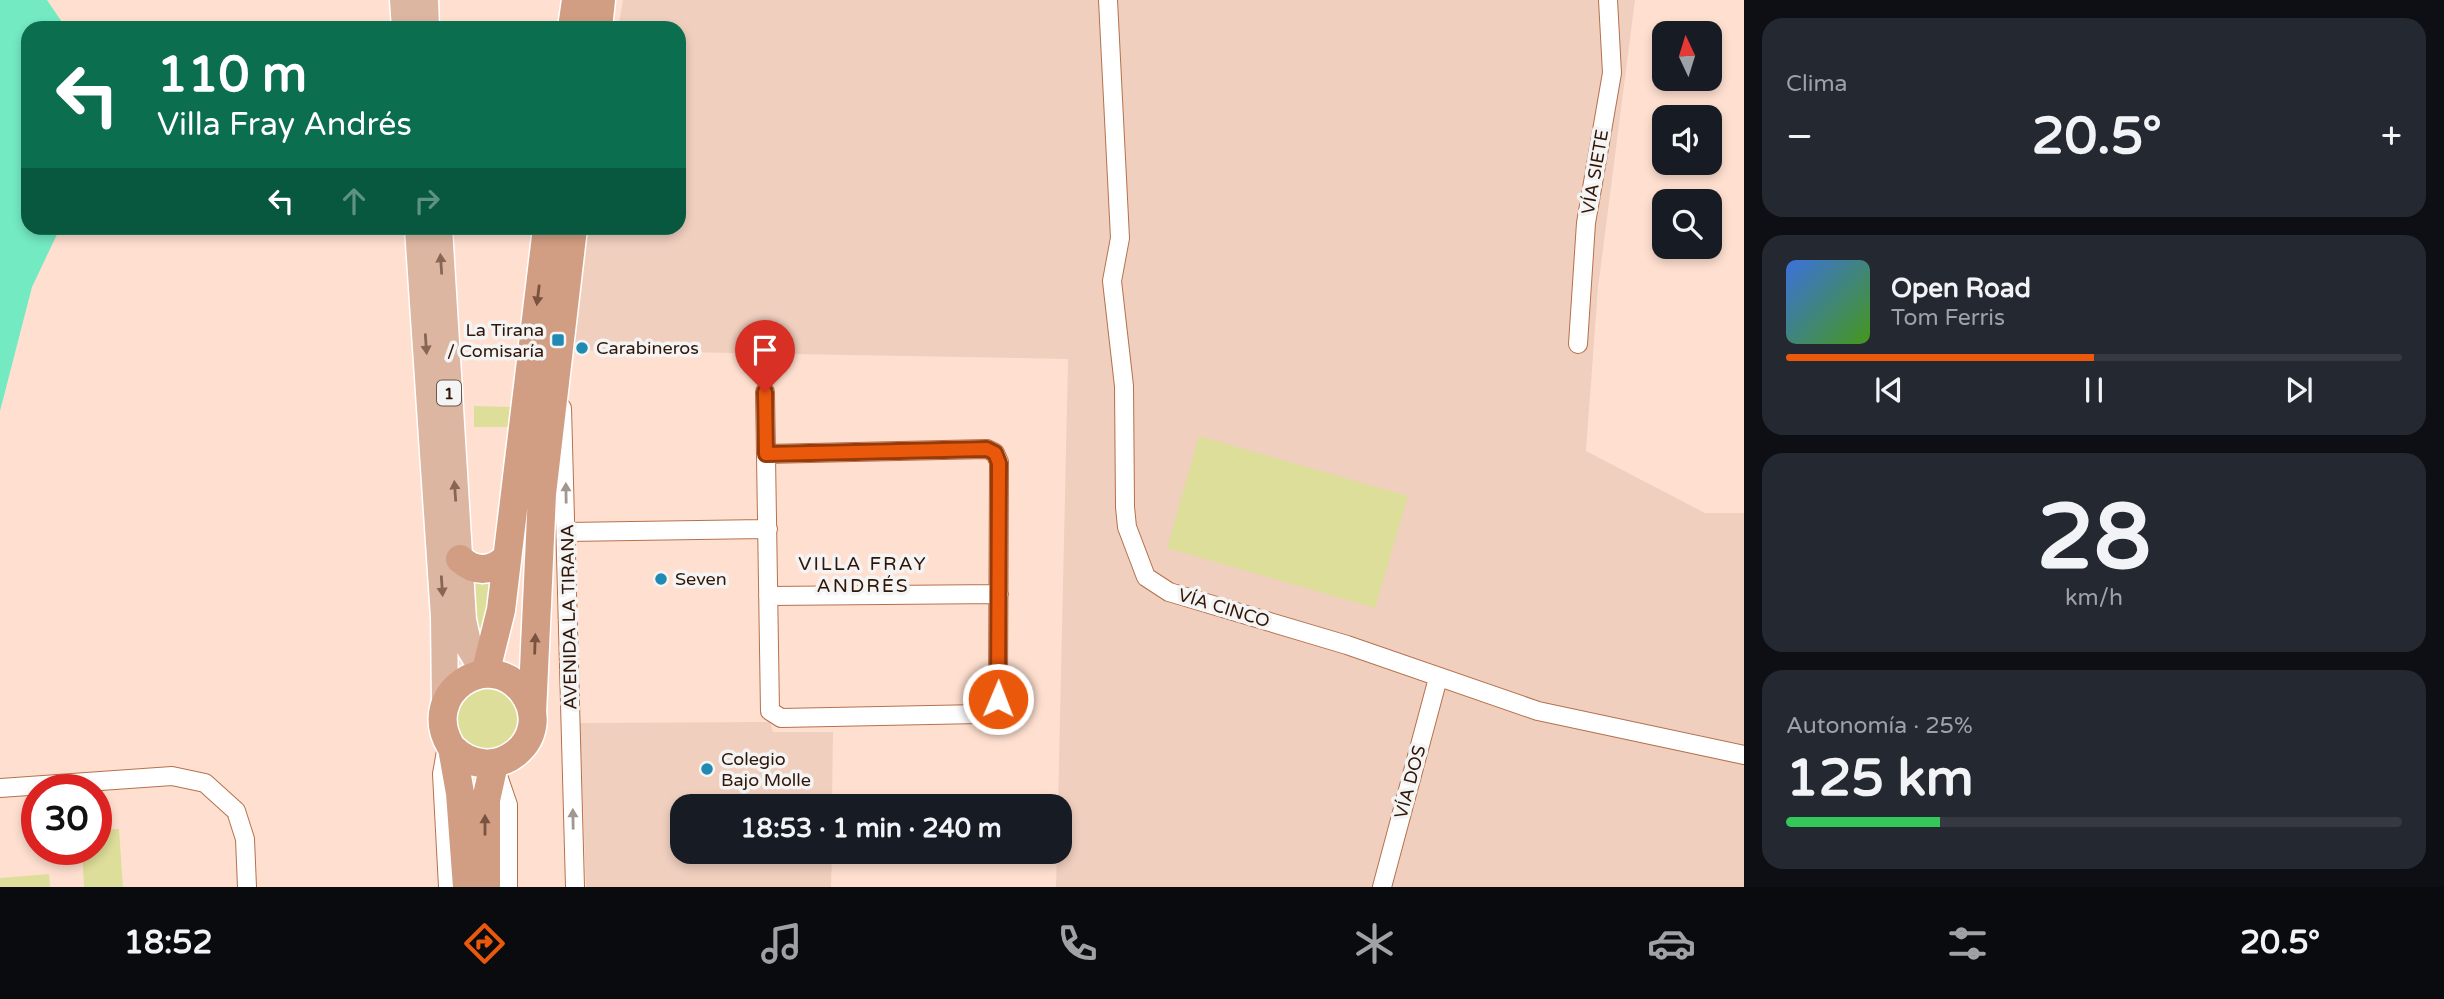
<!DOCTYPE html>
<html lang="es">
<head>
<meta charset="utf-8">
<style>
  body { margin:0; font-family:"Varela Round",sans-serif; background:#242831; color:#f1f3f6; height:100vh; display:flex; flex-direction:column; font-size:26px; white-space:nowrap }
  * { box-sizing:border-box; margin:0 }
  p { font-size:23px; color:#9ea1a6 }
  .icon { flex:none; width:38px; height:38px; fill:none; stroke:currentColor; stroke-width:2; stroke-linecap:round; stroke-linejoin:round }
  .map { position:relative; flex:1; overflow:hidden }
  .sheet { display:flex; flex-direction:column; gap:18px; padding:18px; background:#0d0f14; width:700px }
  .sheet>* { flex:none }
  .banner { position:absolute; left:21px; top:21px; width:665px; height:214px; border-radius:21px; box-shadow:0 4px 10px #0003; background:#0b6e4f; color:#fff; overflow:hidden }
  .needle { width:46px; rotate:356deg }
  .fabs { position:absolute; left:1652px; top:21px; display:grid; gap:14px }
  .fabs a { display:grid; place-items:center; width:70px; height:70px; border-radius:14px; background:#171b24; box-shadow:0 4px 10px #0003; font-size:35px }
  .speed { position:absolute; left:21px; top:774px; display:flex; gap:14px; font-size:35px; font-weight:700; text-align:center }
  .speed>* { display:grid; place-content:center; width:91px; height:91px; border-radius:50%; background:#171b24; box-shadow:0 4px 10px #0003; line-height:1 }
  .speed .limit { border:10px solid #d22; background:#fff; color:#111 }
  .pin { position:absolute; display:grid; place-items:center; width:60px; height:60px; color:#fff; margin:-72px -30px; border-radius:50% 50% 50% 0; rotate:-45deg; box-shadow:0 0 7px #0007 }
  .pin .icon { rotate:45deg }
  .me { position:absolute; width:77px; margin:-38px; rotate:1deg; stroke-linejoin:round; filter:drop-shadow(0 0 5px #0008) }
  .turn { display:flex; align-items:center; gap:24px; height:147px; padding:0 21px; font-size:32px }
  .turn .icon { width:91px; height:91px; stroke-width:2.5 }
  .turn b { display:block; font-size:49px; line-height:60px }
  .lanes { display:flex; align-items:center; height:66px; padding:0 21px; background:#0003; justify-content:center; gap:35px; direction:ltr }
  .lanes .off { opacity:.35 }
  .big { font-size:52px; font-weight:800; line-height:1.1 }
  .sheet .card { flex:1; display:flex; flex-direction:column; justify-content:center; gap:10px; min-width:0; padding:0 24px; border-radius:21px; background:#242831 }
  .sheet .dial { align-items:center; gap:0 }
  .dial b { font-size:91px; line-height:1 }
  .song { display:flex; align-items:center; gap:21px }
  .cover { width:84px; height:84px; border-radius:10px; background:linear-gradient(135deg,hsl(220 70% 55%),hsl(100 70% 35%)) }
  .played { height:7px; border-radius:4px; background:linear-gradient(90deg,#ea580c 50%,#363941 50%) }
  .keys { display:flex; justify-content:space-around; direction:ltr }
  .heat { display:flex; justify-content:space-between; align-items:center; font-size:38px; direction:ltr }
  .charge { height:10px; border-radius:5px; background:linear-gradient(90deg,#34c759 25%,#363941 0) }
  .trip { position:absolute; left:670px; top:794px; width:402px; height:70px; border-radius:21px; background:#171b24; box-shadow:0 4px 10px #0003; font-weight:800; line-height:70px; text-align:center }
  .tabs { display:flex; height:112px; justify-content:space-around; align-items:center; background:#090b0e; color:#9ea1a6 }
  .tabs .icon { width:49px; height:49px }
  .tabs .current { color:#ea580c }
  .tabs b { font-size:32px; color:#f1f3f6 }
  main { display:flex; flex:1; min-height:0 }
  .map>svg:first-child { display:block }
  .built { fill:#f0cfbe }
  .green { fill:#ddde9a }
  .water { fill:#73eac2 }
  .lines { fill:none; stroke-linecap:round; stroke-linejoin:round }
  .minor-casing { stroke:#b5714c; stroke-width:20 }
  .primary-casing { stroke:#fff; stroke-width:29 }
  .trunk-casing { stroke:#fff; stroke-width:31 }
  .minor { stroke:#fff; stroke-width:18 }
  .primary { stroke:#ddb6a2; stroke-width:26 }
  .trunk { stroke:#d29e83; stroke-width:28 }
  .oneway { fill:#876654 }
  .oneway2 { fill:#79533f }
  .oneway3 { fill:#a2968f }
  .route-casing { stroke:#983908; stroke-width:18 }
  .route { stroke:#ea580c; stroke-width:12 }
  .poi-dot { fill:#208ab2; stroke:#f4f4f4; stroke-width:2.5 }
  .labels { text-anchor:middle; stroke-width:7; stroke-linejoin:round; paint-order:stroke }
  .shield { fill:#f4f4f4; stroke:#6c594e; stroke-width:2 }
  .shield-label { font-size:16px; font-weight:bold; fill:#311607 }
  .street-label { font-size:18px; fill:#311607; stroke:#f4f4f4 }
  .poi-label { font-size:18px; fill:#311607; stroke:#f4f4f4; text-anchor:start }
  .neighbourhood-label { font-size:19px; letter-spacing:2px; fill:#311607; stroke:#f4f4f4 }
</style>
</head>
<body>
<main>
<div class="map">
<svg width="1744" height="887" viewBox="0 0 1744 887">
  <rect width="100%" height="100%" fill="#ffe0d0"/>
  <path class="built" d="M 623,0 L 1635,0 L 1598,288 L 1586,451 L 1705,513 L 1744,513 L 1744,887 L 1056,887 L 1057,852 L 1060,852 L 1060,807 L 1058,807 L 1068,359 L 563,350 L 584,228 L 679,228 L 679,28 L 618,28 Z
    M 770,722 L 773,732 L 833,732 L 832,807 L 682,807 L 682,852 L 832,852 L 831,887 L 586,887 L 580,723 Z"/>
  <path class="green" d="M 474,406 L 510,407 L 509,427 L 474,427 Z
    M 1199,436 L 1408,496 L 1375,608 L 1167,548 Z
    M 496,576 L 479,643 L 469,577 Z
    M457 719a30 30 0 1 1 60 0a30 30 0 1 1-60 0Z
    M 119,829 L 123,887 L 84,887 L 82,849 L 96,849 L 96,830 Z
    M 49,874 L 50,887 L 0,887 L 0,878 Z"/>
  <path class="water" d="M 0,0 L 47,0 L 66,28 L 28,28 L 28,228 L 60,228 L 32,287 L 0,411 Z"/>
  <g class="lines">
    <defs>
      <path id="minor" d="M 1108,0 L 1120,238 L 1112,281 L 1124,386 L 1125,507 L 1127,527 L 1146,577 L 1169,592 L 1347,645 L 1538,711 L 1744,755
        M 1578,344 L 1586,223 L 1612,73 L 1608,0
        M 765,392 L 770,711 L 781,718 L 980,714 L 993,709 L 998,694 L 999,462 L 995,453 L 987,449 L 766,454
        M 562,408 L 575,887
        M 567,532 L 768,529
        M 768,596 L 999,594
        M 446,751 L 442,774 L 448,887
        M 494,764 L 508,805 L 508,887
        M 0,788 L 172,776 L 205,783 L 236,811 L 245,839 L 247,887
        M 1382,887 L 1438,678"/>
      <path id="primary" d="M 403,0 L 405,28
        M 425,0 L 426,28
        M 418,228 L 444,617 L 445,701
        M 439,228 L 463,620 L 469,647 L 485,674"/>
      <path id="trunk" d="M 572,28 L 576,0
        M 598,28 L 601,0
        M 460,559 C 475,573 493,572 507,557
        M 485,674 L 501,610 L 547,228
        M 532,713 L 542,494 L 573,228
        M 450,745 C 420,693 489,647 523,692 C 557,738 494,790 452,748
        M 452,748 L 460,793 L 467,887
        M 486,887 L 486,800 L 494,764"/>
    </defs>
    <use href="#minor" class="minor-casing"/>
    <use href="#primary" class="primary-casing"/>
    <use href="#trunk" class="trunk-casing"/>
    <use href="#minor" class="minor"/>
    <use href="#primary" class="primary"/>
    <use href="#trunk" class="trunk"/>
  </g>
  <defs><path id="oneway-solid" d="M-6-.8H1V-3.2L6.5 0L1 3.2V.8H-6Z" transform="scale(1.75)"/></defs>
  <g class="oneway">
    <use href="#oneway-solid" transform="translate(441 264) rotate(-94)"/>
    <use href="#oneway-solid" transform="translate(426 344) rotate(86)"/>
    <use href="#oneway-solid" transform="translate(455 491) rotate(-94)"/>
    <use href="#oneway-solid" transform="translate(442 586) rotate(86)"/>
  </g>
  <g class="oneway2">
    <use href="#oneway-solid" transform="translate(538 295) rotate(97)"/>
    <use href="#oneway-solid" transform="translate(535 644) rotate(-88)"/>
    <use href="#oneway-solid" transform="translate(485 825) rotate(-90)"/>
  </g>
  <g class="oneway3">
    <use href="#oneway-solid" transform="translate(566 493) rotate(-91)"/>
    <use href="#oneway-solid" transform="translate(573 819) rotate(-91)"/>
  </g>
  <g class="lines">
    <defs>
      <path id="route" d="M 765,392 L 766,454 L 987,449 L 995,453 L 999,463 L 998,699"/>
    </defs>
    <use href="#route" class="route-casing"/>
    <use href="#route" class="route"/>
  </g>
  <g class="poi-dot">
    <rect x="551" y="333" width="14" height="14" rx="3.5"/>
    <circle cx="582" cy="348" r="7"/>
    <circle cx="661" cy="579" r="7"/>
    <circle cx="707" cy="769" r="7"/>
  </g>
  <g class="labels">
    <rect class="shield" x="437" y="380.5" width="24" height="25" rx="5"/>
    <g class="shield-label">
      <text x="449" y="399">1</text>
    </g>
    <g class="street-label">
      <text transform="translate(1595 172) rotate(-80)" y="6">VÍA SIETE</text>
      <text transform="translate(1224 608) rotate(17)" y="6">VÍA CINCO</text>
      <text transform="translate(569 617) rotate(-91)" y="6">AVENIDA LA TIRANA</text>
      <text transform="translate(1410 782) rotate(-75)" y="6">VÍA DOS</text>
    </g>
    <g class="poi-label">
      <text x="544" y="336" text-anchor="end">La Tirana<tspan x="544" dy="21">/ Comisaría</tspan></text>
      <text x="596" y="354">Carabineros</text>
      <text x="675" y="585">Seven</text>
      <text x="721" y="765">Colegio<tspan x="721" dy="21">Bajo Molle</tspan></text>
    </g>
    <g class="neighbourhood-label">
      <text x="863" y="570">VILLA FRAY<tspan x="863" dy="22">ANDRÉS</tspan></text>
    </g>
  </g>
</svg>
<div class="fabs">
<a><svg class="needle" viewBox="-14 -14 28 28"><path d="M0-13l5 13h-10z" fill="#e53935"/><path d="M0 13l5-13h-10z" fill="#9ea1a6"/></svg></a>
<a><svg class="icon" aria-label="sound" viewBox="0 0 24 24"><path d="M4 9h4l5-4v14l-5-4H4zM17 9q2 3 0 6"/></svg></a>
<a><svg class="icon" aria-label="search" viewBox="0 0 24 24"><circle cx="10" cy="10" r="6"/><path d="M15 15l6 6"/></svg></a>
</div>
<div class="speed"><div class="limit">30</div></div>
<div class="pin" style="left:765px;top:392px;background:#d93025"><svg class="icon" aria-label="arrive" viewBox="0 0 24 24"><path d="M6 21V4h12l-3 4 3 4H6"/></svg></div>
<svg class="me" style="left:998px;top:699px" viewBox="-20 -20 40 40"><circle r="17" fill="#ea580c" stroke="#fff" stroke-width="3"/><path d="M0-11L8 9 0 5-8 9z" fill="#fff"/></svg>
<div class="trip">18:53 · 1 min · 240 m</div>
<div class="banner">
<div class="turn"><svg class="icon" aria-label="left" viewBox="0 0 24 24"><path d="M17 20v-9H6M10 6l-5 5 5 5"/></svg><div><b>110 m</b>Villa Fray Andrés</div></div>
<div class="lanes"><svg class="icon" aria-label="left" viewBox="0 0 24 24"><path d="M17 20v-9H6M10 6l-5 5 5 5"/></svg><svg class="icon off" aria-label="ahead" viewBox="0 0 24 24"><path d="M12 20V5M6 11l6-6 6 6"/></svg><svg class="icon off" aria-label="right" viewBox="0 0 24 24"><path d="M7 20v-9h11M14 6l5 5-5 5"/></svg></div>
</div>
</div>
<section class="sheet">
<div class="card"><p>Clima</p>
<div class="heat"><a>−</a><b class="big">20.5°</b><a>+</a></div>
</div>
<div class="card">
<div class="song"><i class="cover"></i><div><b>Open Road</b><p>Tom Ferris</p></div></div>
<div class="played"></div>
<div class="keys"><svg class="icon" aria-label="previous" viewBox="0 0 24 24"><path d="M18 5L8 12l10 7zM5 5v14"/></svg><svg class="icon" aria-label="pause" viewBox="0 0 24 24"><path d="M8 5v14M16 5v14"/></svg><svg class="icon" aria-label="next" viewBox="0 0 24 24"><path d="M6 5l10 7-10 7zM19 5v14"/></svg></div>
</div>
<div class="card dial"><b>28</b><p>km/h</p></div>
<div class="card"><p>Autonomía · 25%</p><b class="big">125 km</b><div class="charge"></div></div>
</section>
</main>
<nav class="tabs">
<b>18:52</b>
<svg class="icon current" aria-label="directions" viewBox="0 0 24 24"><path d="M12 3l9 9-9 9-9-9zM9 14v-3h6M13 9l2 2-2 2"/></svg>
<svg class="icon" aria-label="music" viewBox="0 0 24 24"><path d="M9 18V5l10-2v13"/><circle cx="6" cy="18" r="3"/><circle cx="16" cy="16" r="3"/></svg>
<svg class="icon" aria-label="phone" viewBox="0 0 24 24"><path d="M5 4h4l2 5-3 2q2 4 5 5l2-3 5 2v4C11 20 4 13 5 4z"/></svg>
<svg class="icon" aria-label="climate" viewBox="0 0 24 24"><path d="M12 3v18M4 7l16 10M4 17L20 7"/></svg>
<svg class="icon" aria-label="car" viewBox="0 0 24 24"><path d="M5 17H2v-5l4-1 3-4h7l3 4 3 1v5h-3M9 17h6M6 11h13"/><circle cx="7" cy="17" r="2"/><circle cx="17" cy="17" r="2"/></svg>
<svg class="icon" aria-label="filters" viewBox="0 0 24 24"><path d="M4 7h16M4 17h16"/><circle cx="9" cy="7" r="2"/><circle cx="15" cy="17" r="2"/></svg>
<b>20.5°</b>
</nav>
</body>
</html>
